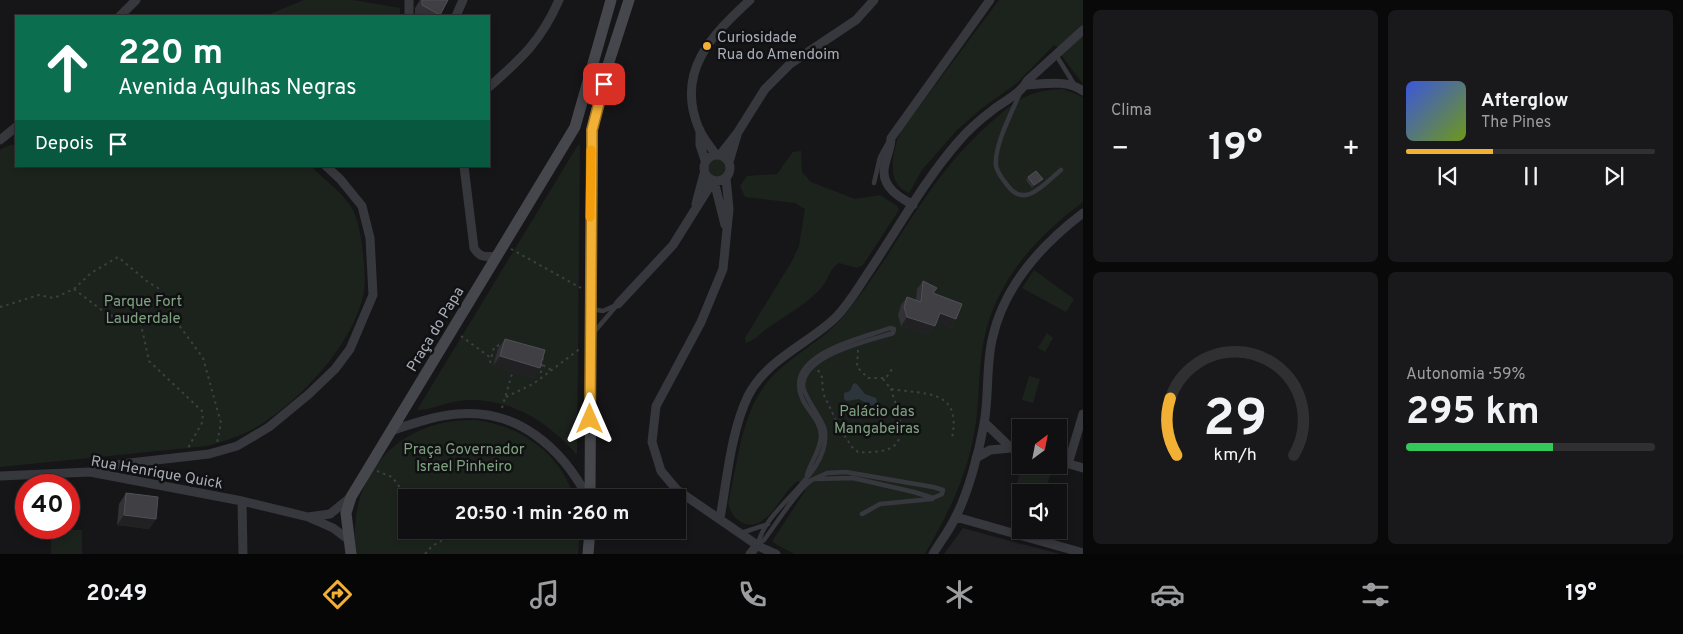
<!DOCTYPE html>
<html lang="pt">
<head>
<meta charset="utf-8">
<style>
  body { margin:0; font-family:Overpass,sans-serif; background:#19191b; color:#f1f3f6; height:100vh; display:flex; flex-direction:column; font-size:19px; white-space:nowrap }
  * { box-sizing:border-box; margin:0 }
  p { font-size:16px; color:#9c9d9f }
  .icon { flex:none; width:28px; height:28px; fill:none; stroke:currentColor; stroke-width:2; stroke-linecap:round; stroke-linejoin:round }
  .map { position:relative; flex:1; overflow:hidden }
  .side { display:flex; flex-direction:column; gap:10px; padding:10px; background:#09090a; width:600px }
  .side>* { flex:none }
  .guide { position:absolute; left:15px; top:15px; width:475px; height:152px; border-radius:0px; box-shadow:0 2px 8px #0003,0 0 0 1px #303032; background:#0b6e4f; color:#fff; overflow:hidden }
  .needle { width:32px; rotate:32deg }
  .fabs { position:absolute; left:1012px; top:419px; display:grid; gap:10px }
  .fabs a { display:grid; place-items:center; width:55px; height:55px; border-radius:0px; background:#101012; box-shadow:0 2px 8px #0003,0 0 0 1px #303032; font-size:25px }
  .speed { position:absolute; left:15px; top:474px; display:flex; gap:10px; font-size:25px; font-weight:700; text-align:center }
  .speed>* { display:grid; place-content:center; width:65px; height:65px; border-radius:50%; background:#101012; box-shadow:0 2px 8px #0003,0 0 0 1px #303032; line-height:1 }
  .speed .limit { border:8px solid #d22; background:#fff; color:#111 }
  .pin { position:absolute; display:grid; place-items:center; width:42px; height:42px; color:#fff; margin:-21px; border-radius:10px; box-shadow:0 2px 8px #0006 }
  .me { position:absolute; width:55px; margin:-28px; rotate:0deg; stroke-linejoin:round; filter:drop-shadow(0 0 4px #0008) }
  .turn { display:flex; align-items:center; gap:18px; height:105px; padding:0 20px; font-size:22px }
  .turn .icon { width:65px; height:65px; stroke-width:2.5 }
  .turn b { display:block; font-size:35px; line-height:42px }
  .then { display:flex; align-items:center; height:48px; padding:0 20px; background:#0003; gap:10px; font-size:19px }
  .big { font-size:38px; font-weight:700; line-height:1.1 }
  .side .widget { flex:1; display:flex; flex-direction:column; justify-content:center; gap:8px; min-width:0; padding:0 18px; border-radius:8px; background:#19191b }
  .side .dial { align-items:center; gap:0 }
  .dial svg { height:130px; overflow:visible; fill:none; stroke:#303032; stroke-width:7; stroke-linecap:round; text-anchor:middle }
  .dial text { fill:#f1f3f6; stroke:none }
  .song { display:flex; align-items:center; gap:15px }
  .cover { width:60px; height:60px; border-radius:8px; background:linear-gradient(135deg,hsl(230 70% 55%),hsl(80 70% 35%)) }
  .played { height:5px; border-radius:2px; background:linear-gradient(90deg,#f2b134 35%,#303032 35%) }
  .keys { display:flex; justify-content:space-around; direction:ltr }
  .heat { display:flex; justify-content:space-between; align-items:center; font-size:28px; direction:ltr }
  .charge { height:8px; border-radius:4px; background:linear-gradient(90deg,#34c759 59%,#303032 0) }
  .side .tiles { flex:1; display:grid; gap:10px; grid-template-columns:repeat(2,1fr) }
  .trip { position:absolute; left:398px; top:489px; width:288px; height:50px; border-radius:0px; background:#101012; box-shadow:0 2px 8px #0003,0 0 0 1px #303032; font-weight:700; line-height:50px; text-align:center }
  .tabs { display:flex; height:80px; justify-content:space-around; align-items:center; background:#060607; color:#9c9d9f }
  .tabs .icon { width:35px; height:35px }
  .tabs .active { color:#f2b134 }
  .tabs b { font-size:22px; color:#f1f3f6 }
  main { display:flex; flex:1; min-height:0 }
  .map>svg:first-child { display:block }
  .built { fill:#222225 }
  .green { fill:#1c231d }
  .water { fill:#2c353c }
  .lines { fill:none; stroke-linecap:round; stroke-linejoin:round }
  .path { stroke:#3d3f44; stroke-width:2; stroke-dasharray:2.5 4; stroke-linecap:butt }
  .lane { stroke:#37383d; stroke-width:4.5 }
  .street { stroke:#37383d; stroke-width:9 }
  .secondary { stroke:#45474d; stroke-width:11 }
  .wall { fill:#323236 }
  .shaded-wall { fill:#212124 }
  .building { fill:#3f3f44; stroke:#4f5156 }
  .route-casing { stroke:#9d7322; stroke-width:12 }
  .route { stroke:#f2b134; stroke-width:9 }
  .slow { stroke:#f59e0b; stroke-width:9 }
  .poi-dot { fill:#f2b134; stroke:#111113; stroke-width:2 }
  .labels { text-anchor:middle; stroke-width:5; stroke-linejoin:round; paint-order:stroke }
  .poi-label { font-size:15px; fill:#a8adb8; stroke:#111113; text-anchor:start }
  .park-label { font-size:15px; fill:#7fa381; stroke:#111113 }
  .street-label { font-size:15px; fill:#a8adb8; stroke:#111113 }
</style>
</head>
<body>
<main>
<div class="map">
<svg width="1083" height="554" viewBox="0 0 1083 554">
  <rect width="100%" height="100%" fill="#161618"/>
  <path class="built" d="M 963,528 L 988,535 L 1060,554 L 944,554 Z"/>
  <path class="green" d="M 304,0 L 353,0 L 400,8 L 400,16 L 265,16 Z
    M 999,0 L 1083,0 L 1083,84 L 1061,55 L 1061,48 L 1054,45 L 1017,83 L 981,109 L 956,131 L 922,170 L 909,193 C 884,184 893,148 901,131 Z
    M 1063,89 L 1083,97 L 1083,202 C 1029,242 988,291 981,359 C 978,386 979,413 973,439 C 965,481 946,517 925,554 L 794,554 L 774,543 L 773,540 L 805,491 L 806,488 L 798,481 C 782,490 767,536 741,522 C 734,518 730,511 728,503 C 737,467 740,426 759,394 C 779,360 817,347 842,318 C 895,255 923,183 987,126 C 1012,103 1027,90 1063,89 Z
    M 10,145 L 16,145 L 16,166 L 311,166 C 325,181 343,192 353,210 C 359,223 362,240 363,255 C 365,269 366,286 362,300 C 349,348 301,399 260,425 C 244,435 225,441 207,446 L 0,467 L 0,150 Z
    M 578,145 L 580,145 L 577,455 C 547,420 506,395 458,401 C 445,403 430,410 417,410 Z
    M 801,151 L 802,172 L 811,182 L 855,199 L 880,195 L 897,206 L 899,210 L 863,265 L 857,268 L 839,263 C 829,268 829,280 821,288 C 805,306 784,316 765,330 C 758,336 755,340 746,343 L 745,338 L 792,261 L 799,246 L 805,209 L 795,203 L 745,197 L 740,186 L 747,176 L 777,174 L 793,152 Z
    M707 168a10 10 0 1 1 20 0a10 10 0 1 1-20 0Z
    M 1034,270 L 1074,299 L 1066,312 L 1022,288 Z
    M 1047,333 L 1053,338 L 1045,352 L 1038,348 Z
    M 1029,376 L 1040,379 L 1033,403 L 1022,400 Z
    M 476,420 C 521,426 560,453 574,497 L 406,498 L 406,530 L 580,530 L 578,554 L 356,554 C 346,477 397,418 476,420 Z
    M 1022,465 L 1038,465 L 1052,470 L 1045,492 L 1021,493 L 1015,490 Z
    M 51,530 L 82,530 L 82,554 L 51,554 Z"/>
  <path class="water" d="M 856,383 L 865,394 L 876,398 L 877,402 L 874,405 L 871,406 L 859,399 L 847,401 L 844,399 L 844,393 L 850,391 L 853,384 Z"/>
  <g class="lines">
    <path class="path" d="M 511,249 L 581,288
      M 74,289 L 108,315 L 140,320 L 149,361 L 202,411 L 203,421 L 188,448
      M 0,307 L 39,295 L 54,298 L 74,289 L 91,273 L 118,257 L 148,282 L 158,288 L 173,317 L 203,358 L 221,423 L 217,443
      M 461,336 L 491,358
      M 858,350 L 857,367 L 868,378 L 886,378 L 894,366
      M 490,363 L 494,347 L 503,344
      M 543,365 L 551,370
      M 818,370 L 822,377 L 823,393 L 839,427 L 852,447 L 858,452 C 865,453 874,452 881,451 C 914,446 897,410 891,389
      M 541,373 L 543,355
      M 883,379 L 891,389 C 925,395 962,388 952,438
      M 506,397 L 533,384 L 581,348
      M 502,408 L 512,374
      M 377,471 L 392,477 L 408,498
      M 440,530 L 446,538
      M 425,554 L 432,546 L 461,530"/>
    <path class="lane" d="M 1056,55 L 1074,84
      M 1020,93 C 1012,112 994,145 996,166 C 998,174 1003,180 1008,186 C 1025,209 1045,183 1061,170
      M 874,183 L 880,157 L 890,139
      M 592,309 L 603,311 L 618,304 L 594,332
      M 846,472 L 933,487 L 943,490 L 942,494 L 933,498 L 914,492 L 853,478 L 814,479 L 827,473 Z
      M 862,514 L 880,504 L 932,499
      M 741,533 L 768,524
      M 758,544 C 767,504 830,476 825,431 C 824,421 807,402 803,387 C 802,355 868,341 893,333 L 894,329 L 890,328 C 861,339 783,354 802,398 C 807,410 821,422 821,435 C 821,450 811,461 807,475
      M 758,544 L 764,540 C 773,529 802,482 814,479"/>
    <path class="street" d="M 120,16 L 136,0
      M 409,16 L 409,0
      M 456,16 L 463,0
      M 1025,85 C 1044,84 1067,79 1083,91
      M 489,87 C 522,58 541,41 559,0
      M 700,130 L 700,145 L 705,160
      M 0,140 L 16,127
      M704 168a13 13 0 1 1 26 0a13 13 0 1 1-26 0Z
      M 716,155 C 710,146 703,138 699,129 C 675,72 711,36 750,0
      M 720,155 L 738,132 L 765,89 L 790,64 L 856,20 L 874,0
      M 729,162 L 737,135
      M 464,166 L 474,248 C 480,258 486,257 497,256
      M 726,178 L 729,209 L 723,269 L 701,322 L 656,406 L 652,442 L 661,471 L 677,490 L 760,547 L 776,554
      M 714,181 L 725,225
      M 696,204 L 704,174
      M 913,205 C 899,197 883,188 884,170 C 885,159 891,149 891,138 L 990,0
      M 618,304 L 673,245 L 713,181
      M 390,431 C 412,424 434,416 457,414 C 517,408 562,448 588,498
      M 976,458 L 990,450 L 1011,448 L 984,422
      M 1059,461 L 1083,468
      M 1068,464 L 1083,414
      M 90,472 L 121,464 L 209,454 L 237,446 L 269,427 L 309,394 L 335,369 L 350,349 L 373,295 L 370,238 L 362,206 L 340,179 L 326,166
      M 0,476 L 90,472 L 242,501 L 308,517
      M 242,501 L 243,554
      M 956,517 L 1083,553
      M 720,518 C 727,480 731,431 748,396 C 766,360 806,345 834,319 C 849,305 861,283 872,267 C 900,225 925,180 958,142 C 968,130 982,118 994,109 C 1006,100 1021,93 1028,80 L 1083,30
      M 349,540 L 333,528 L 308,517 L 330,514 L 351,497
      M 750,554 L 758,544
      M 933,554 C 940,542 949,531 955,518 C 968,494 979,452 984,424 C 989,397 986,367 992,340 C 1003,288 1041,245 1083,213"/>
    <path class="secondary" d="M 590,498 L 592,130 L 607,68 L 629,0
      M 351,554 L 346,513 L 351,497 L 575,127 L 611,0
      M 588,554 L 590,530"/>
  </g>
  <path class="wall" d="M 420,0 L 448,0 L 439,16 L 418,16 L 415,15 L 415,8 Z
    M 1028,177 L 1040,183 L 1032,188 L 1026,180 Z
    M 923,281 L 956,319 L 951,328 L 937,322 L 935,326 L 929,335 L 901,326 L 898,315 L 901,305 L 907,297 L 916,300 L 917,289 Z
    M 505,339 L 540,368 L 533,378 L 493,366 L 498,349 Z
    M 126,493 L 156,519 L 149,529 L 117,525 L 119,504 Z"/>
  <path class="shaded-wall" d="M 1043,179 L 1040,183 L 1032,188 L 1034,185 Z
    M 940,313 L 956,319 L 951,328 L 934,321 Z
    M 907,317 L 935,326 L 929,335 L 901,326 Z
    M 500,356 L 540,368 L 533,378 L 493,366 Z
    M 124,515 L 156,519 L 149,529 L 117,525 Z"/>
  <path class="building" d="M 422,0 L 448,0 L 440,15 L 422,5 Z
    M 1036,171 L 1043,179 L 1034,185 L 1028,177 Z
    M 923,281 L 937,288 L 933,293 L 962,304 L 956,319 L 940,313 L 935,326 L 907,317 L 904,307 L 907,297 L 921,302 Z
    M 505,339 L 545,350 L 540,368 L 500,356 Z
    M 126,493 L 158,497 L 156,519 L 124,515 Z"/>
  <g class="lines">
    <defs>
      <path id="route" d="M 590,419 L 592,144 L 592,130 L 604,84"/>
    </defs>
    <use href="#route" class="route-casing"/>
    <use href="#route" class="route"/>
    <path class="slow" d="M 590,217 L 591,150"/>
  </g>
  <circle class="poi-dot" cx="707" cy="46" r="5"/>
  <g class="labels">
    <g class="poi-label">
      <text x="717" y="42">Curiosidade<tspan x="717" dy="17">Rua do Amendoim</tspan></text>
    </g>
    <g class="park-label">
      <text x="143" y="306">Parque Fort<tspan x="143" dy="17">Lauderdale</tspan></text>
      <text x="877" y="416">Palácio das<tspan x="877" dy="17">Mangabeiras</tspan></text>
      <text x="464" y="454">Praça Governador<tspan x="464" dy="17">Israel Pinheiro</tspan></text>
    </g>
    <g class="street-label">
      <text transform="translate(435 329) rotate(-59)" y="5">Praça do Papa</text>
      <text transform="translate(157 472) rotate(10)" y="5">Rua Henrique Quick</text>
    </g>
  </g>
</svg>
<div class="fabs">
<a><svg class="needle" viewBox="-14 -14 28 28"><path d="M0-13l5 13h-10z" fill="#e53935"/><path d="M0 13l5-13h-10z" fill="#9c9d9f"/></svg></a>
<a><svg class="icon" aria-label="sound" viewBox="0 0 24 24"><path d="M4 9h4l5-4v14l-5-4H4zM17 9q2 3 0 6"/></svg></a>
</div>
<div class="speed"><div class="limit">40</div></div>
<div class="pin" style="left:604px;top:84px;background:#d93025"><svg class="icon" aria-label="arrive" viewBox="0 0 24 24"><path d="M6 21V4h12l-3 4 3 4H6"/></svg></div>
<svg class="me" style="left:590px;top:419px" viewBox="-20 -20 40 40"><path d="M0-17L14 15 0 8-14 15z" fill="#f2b134" stroke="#fff" stroke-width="4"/></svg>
<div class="trip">20:50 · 1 min · 260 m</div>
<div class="guide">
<div class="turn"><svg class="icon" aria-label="ahead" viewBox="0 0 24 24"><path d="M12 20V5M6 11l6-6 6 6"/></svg><div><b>220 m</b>Avenida Agulhas Negras</div></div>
<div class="then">Depois<svg class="icon" aria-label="arrive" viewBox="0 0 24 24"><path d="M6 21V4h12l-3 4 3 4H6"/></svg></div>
</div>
</div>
<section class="side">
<div class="tiles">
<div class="widget"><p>Clima</p>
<div class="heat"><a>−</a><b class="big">19°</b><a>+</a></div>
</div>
<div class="widget">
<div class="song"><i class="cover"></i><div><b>Afterglow</b><p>The Pines</p></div></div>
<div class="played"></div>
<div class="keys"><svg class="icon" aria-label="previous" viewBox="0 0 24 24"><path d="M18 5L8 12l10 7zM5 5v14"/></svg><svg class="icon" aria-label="pause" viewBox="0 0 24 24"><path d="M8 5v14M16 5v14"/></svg><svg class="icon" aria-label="next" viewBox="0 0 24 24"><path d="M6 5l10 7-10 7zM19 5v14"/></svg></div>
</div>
<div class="widget dial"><svg viewBox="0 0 100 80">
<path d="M14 69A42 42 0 1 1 86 69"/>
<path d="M14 69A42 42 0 0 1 10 34" stroke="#f2b134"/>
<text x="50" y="56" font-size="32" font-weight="700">29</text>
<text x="50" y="72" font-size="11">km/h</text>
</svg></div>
<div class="widget"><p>Autonomia · 59%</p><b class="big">295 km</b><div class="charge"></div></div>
</div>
</section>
</main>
<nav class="tabs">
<b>20:49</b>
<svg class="icon active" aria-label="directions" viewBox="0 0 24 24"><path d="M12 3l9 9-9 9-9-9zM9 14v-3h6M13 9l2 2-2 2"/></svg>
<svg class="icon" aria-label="music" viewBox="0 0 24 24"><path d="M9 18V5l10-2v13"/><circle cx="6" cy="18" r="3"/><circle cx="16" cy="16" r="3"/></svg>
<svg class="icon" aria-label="phone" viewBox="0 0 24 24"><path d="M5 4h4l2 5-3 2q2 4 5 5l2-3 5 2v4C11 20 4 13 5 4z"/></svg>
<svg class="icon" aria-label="climate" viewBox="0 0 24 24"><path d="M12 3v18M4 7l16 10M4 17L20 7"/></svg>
<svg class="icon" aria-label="car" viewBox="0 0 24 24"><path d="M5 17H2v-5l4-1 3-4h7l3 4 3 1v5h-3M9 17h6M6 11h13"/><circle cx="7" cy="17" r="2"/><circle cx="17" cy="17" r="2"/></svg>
<svg class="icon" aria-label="filters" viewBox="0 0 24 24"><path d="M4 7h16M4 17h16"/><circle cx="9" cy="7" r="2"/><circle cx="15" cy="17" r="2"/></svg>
<b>19°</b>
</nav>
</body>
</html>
